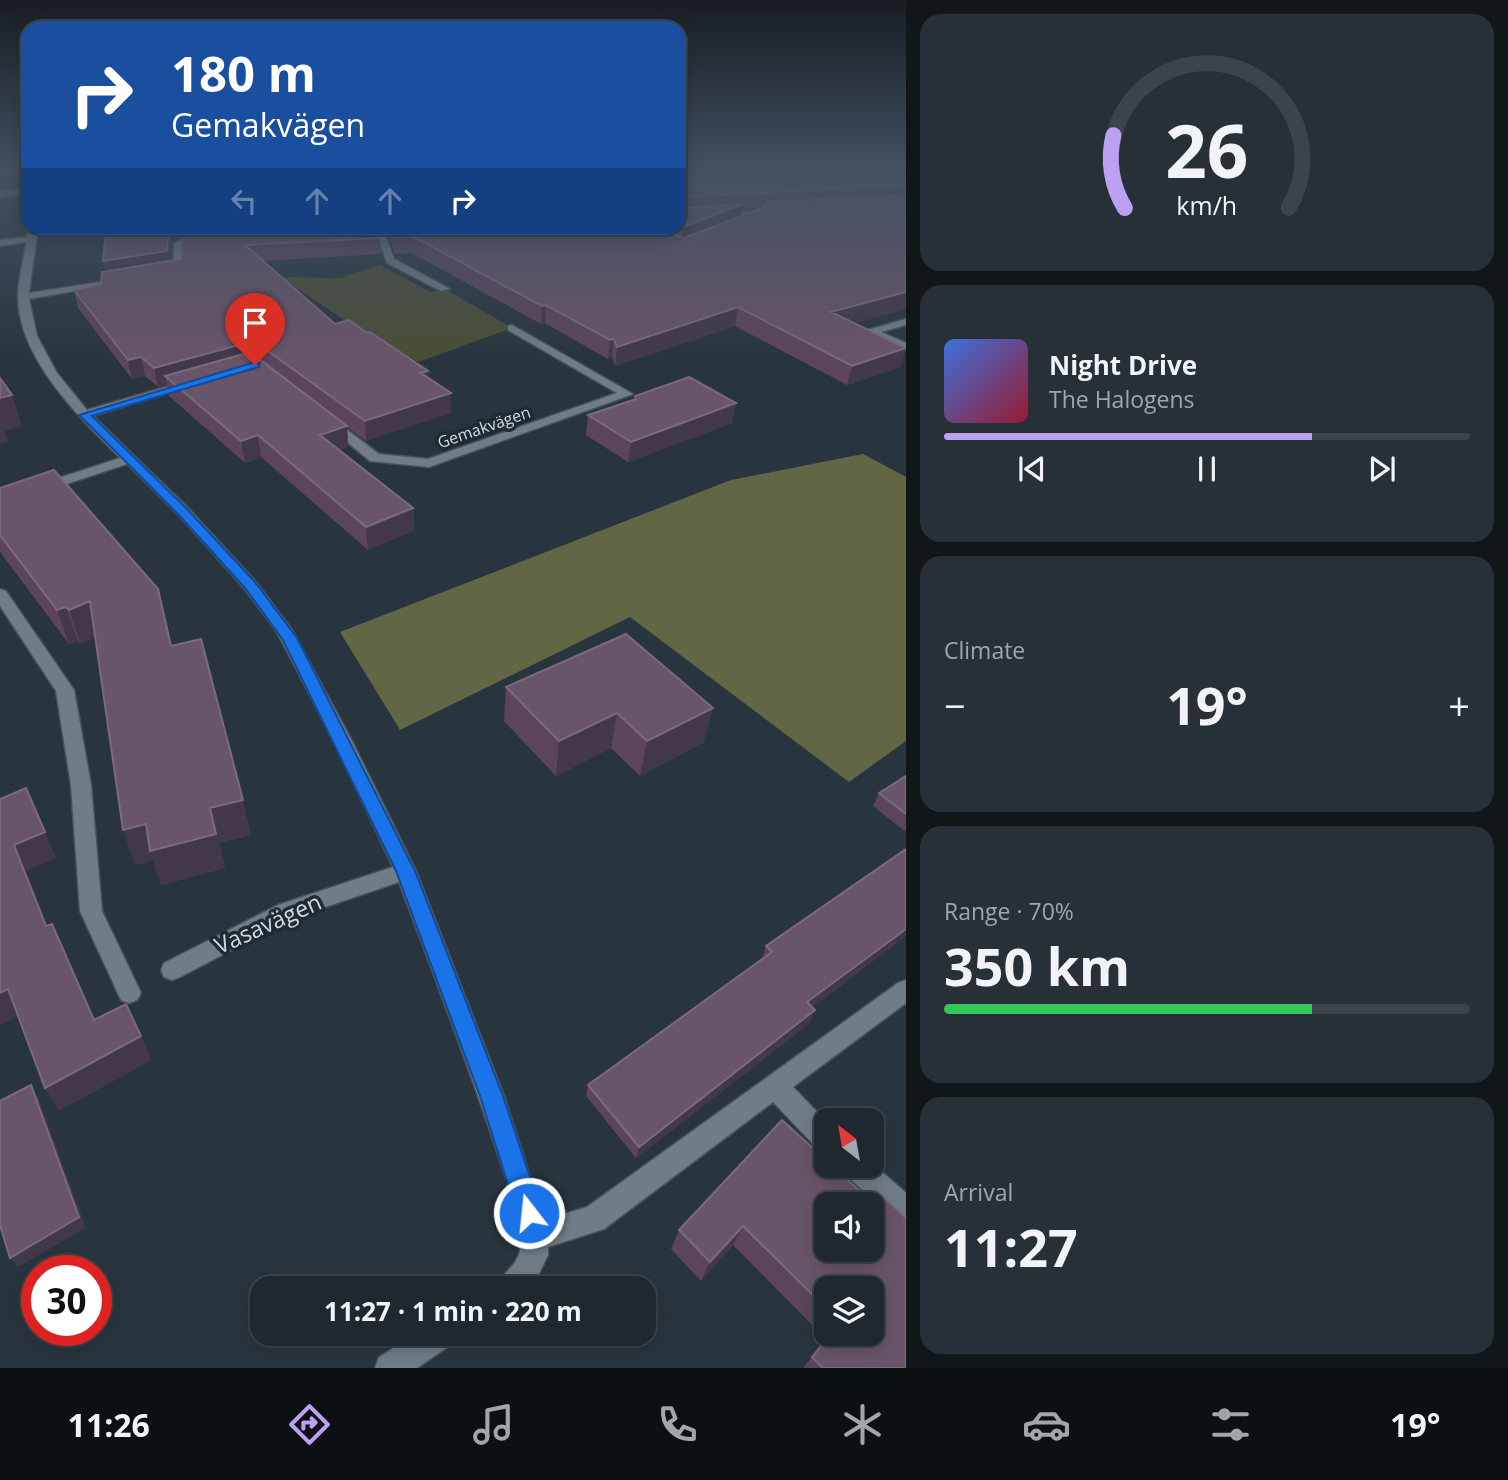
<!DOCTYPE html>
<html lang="en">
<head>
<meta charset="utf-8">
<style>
  body { margin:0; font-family:"Open Sans",sans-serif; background:#273036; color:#f1f3f6; height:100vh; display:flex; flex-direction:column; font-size:26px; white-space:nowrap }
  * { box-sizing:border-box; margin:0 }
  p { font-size:23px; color:#a1a6aa }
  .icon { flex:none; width:38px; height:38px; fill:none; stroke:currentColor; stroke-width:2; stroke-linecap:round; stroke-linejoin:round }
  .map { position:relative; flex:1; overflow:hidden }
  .sheet { display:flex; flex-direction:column; gap:14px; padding:14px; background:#111619; width:602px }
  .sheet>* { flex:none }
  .hud { position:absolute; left:21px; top:21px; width:665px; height:214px; border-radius:21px; box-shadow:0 4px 18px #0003,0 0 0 2px #3c444a; background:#1a4fa0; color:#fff; overflow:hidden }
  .needle { width:46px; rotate:329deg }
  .controls { position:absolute; left:814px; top:1108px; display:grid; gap:14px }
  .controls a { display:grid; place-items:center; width:70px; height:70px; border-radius:14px; background:#1f282e; box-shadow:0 4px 18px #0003,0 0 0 2px #3c444a; font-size:35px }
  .speed { position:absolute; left:21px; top:1255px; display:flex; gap:14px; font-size:35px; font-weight:700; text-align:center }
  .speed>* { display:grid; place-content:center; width:91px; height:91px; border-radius:50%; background:#1f282e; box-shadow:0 4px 18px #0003,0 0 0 2px #3c444a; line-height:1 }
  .speed .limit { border:10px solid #d22; background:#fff; color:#111 }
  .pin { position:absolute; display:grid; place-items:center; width:60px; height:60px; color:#fff; margin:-72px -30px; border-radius:50% 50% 50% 0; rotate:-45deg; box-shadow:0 0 7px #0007 }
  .pin .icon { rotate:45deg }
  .me { position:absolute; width:77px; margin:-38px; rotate:344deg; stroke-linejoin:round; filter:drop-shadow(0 0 5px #0008) }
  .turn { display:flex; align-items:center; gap:24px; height:147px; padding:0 35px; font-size:32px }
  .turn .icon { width:91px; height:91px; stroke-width:2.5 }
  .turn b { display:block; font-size:49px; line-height:60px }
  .lanes { display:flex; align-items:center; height:66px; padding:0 35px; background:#0003; justify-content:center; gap:35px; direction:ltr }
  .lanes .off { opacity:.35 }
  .big { font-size:52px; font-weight:700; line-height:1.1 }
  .sheet .card { flex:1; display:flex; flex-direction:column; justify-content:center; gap:10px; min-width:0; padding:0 24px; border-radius:21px; background:#273036 }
  .sheet .dial { align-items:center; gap:0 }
  .dial svg { height:182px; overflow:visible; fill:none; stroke:#3c444a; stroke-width:7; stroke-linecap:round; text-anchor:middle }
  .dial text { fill:#f1f3f6; stroke:none }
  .song { display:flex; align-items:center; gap:21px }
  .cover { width:84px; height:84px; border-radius:10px; background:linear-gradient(135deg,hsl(220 70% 55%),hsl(350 70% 35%)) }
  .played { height:7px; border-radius:4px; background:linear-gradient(90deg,#bca0f2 70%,#3c444a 70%) }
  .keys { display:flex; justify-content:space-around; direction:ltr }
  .heat { display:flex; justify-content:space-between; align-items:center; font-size:38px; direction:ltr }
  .charge { height:10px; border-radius:5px; background:linear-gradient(90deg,#34c759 70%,#3c444a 0) }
  .trip { position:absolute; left:250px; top:1276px; width:406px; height:70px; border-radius:21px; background:#1f282e; box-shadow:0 4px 18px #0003,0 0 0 2px #3c444a; font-weight:700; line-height:70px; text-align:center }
  .tabs { display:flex; height:112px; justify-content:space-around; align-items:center; background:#0c1012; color:#a1a6aa }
  .tabs .icon { width:49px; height:49px }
  .tabs .on { color:#bca0f2 }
  .tabs b { font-size:32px; color:#f1f3f6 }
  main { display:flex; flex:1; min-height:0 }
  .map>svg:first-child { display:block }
  .green { fill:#4a4e36 }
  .forest { fill:#616745 }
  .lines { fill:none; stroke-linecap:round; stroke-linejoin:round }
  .minor-casing { stroke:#475159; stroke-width:3 }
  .minor { fill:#707d87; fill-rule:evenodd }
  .wall { fill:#5c455b; fill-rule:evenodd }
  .shaded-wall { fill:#423849 }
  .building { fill:#695569; stroke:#796a7c; stroke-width:2; fill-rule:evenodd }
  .route { fill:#1a73e8; stroke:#114b97; stroke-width:2 }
  .labels { text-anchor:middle; stroke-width:7; stroke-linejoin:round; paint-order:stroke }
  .far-street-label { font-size:16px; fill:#d3dae0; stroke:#1f2b33 }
  .near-street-label { font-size:23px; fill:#d3dae0; stroke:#1f2b33 }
</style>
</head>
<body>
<main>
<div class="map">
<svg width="906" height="1368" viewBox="0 0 906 1368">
  <rect width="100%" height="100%" fill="#29353e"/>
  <path class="green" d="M 380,265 L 430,292 L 445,289 L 512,328 L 418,362 L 361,331 L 280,277 L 340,278 Z"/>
  <path class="forest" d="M 863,454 L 906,477 L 906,741 L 849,782 L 630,617 L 400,730 L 340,632 L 731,480 Z"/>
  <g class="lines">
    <defs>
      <path id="minor" d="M 28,189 L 28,195 L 0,197 L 0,191 Z
        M 773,211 L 774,213 L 770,216 L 679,221 L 679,215 Z
        M 29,228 L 38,228 L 29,293 L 114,280 L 119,283 L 29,299 L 37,336 L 57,373 L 87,410 L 190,380 L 196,384 L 93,416 L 188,508 L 256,582 L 292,630 L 352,741 L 416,871 L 504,1096 L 544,1220 L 587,1207 L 898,983 L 906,980 L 906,1003 L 793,1087 L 826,1121 L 826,1152 L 817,1148 L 773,1102 L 604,1229 L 548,1247 L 548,1255 L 532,1288 L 495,1288 C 501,1273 517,1267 520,1250 C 525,1223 506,1178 497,1152 C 467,1061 433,972 399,882 L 293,918 L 180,977 L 172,980 L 164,977 L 161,970 L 164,963 L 278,905 L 393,867 L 334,741 L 277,632 L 244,588 L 178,514 L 127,464 L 0,506 L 0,497 L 120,458 C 79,417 18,358 18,296 C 18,279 24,260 26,242 L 0,246 L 0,240 L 27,237 Z
        M 349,228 L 409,228 L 405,231 L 384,231 L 394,259 L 450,289 L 441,291 L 387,263 L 375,231 L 353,232 Z
        M 200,234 L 208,236 L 182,246 L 182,274 L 165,276 L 165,272 L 173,270 L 174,243 Z
        M 906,319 L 906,325 L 881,332 L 906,343 L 906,350 L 864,331 Z
        M 512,325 L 633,394 L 429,467 L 370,461 L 323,422 L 329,418 L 333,419 L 379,454 L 428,459 L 617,393 L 508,330 L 508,326 Z
        M 0,589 L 6,591 L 74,690 L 91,785 L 102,911 L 141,993 L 137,1000 L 129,1003 L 121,1000 L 80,911 L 71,785 L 56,691 L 0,606 Z
        M 872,1163 L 906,1193 L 906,1225 L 896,1221 L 846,1175 L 842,1166 L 872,1166 Z
        M 416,1334 L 457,1334 L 452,1344 L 417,1368 L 375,1368 L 379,1357 Z"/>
    </defs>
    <use href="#minor" class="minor-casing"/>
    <use href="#minor" class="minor"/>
  </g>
  <path class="wall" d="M 906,168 L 906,309 L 854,323 L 901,367 L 847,385 L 735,326 L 615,366 L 612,357 L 608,359 L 545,323 L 541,324 L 412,253 L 395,254 L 388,234 L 387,228 L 414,228 L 415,233 L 436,228 L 679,228 L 679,169 ZM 764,208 L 741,216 L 743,209 Z
    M 94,228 L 380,238 L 381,254 L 263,261 L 335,324 L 367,333 L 428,371 L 428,378 L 451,413 L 366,441 L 347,427 L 348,447 L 340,450 L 413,508 L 414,530 L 368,550 L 261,457 L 245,463 L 169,396 L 167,385 L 158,387 L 145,376 L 132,379 L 78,308 L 74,290 L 101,284 L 106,271 L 103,261 L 106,234 L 96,234 ZM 182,238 L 181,259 L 171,260 L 172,241 Z
    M 635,396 L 732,423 L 628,462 L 586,435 L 588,415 L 635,399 Z
    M 0,488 L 172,646 L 251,835 L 219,843 L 225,868 L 161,885 L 153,860 L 135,865 L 95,637 L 80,644 L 78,641 L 69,644 L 0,552 Z
    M 626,634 L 704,742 L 640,776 L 611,748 L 556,776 L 504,721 L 506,687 Z
    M 906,776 L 906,832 L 873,806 L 879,793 Z
    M 906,849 L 906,936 L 812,1007 L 815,1010 L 810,1023 L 636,1158 L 586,1096 L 588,1085 L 762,959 L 766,946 Z
    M 782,1120 L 906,1368 L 803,1368 L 826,1339 L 733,1245 L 701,1281 L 671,1249 L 679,1230 ZM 826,1288 L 872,1334 L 826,1334 Z"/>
  <path class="shaded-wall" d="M 743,204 L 741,220 L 681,243 L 683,227 Z
    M 94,228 L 110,228 L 111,233 L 96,234 Z
    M 169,228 L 204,228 L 204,229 L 172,241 L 170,268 L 107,278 L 103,261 Z
    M 906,292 L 906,309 L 827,330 L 831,312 Z
    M 546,305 L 545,323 L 541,324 L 542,306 Z
    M 738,307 L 735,326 L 615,366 L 617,347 Z
    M 614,339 L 612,357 L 608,359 L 610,340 Z
    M 254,341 L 257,360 L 165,376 L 167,385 L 158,387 L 154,368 Z
    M 906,348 L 901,367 L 847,385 L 852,366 Z
    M 141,357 L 145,376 L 132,379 L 128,360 Z
    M 428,371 L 428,390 L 421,373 Z
    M 451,393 L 451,413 L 366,441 L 365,421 Z
    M 12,395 L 22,426 L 5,431 L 8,442 L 0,444 L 0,398 Z
    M 736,403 L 732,423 L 628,462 L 631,442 Z
    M 347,426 L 348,447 L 322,456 L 320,435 Z
    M 258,435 L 261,457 L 245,463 L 241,441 Z
    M 413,508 L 414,530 L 368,550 L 366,527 Z
    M 90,601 L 101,635 L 80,644 L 69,610 Z
    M 66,607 L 78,641 L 69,644 L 57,610 Z
    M 713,708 L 704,742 L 640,776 L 647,741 Z
    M 617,713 L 611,748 L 556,776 L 559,741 Z
    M 243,800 L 251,835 L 219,843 L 225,868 L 161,885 L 153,860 L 135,865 L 123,830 Z
    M 45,832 L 56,858 L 26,871 L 58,952 L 46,926 L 14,845 Z
    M 906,929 L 906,936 L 801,1015 L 807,1002 Z
    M 8,989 L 22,1014 L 0,1025 L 0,993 Z
    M 815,1010 L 810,1023 L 636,1158 L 639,1147 Z
    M 141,1036 L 152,1060 L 59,1111 L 45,1088 Z
    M 31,1085 L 38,1097 L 86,1228 L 18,1267 L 10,1258 Z
    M 743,1226 L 733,1245 L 701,1281 L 710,1262 Z"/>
  <path class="building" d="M 695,168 L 906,168 L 906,185 L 681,197 L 679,204 L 679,169 Z
    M 906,196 L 906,292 L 831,312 L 906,348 L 852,366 L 738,307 L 617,347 L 614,339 L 610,340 L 546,305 L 542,306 L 412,236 L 394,237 L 391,228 L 414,228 L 415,233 L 436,228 L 657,228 L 684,238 L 765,207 L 766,202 Z
    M 743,204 L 683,227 L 679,225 L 679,205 L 681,208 Z
    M 106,228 L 169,228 L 167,251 L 103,261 Z
    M 193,228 L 376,228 L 380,238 L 245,245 L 335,324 L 349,320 L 367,333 L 370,332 L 428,371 L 421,373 L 451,393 L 365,421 L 254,341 L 154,368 L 141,357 L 128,360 L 74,290 L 101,284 L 102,272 L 181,259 L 182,231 Z
    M 250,352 L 347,426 L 320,435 L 413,508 L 366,527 L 258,435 L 241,441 L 165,376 Z
    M 689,377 L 736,403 L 631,442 L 588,415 L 636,399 L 635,396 Z
    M 0,378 L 12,395 L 0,398 Z
    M 54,470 L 158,589 L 171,646 L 201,639 L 243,800 L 210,808 L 216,834 L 150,851 L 146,824 L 123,830 L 90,601 L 69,610 L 66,607 L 57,610 L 0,535 L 0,488 Z
    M 626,634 L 713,708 L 647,741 L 617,713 L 559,741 L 506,687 Z
    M 906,776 L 906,814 L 879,793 Z
    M 26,788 L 45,832 L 14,845 L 46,926 L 52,924 L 94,1020 L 126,1004 L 141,1036 L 45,1088 L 8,989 L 0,993 L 0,799 Z
    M 906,849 L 906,929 L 807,1002 L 815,1010 L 639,1147 L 588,1085 L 772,952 L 766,946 Z
    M 31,1085 L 79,1217 L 10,1258 L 0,1225 L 0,1101 Z
    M 782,1120 L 826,1160 L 826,1166 L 832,1166 L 869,1199 L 876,1190 L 906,1218 L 906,1368 L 823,1368 L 812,1357 L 831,1334 L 872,1334 L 872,1288 L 826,1288 L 826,1308 L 743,1226 L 710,1262 L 679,1230 ZM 826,1204 L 872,1204 L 872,1250 L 826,1250 Z"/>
  <linearGradient id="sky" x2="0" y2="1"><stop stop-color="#171d22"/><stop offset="0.47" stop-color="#435163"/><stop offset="1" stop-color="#435163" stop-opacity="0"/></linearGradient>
  <rect width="906" height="360" fill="url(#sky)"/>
  <path class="route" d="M 255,362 L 259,363 L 259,367 L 92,416 L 187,509 L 255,582 L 297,638 L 415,871 L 503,1096 L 542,1213 L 538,1222 L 529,1226 L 521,1222 L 517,1213 L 480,1096 L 396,871 L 283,640 L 245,588 L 178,514 L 79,415 Z"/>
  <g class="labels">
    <g class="far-street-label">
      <text transform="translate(484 427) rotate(-19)" y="6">Gemakvägen</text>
    </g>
    <g class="near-street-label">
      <text transform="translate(268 924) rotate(-24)" y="8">Vasavägen</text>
    </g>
  </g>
</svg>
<div class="controls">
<a><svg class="needle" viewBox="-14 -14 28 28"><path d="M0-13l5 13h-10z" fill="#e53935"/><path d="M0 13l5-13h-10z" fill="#a1a6aa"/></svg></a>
<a><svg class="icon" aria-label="sound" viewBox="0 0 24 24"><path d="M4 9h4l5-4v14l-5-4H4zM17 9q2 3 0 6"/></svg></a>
<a><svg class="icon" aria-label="layers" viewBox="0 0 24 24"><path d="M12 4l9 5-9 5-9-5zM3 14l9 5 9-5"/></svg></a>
</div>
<div class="speed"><div class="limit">30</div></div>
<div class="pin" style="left:255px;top:365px;background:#d93025"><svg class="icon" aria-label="arrive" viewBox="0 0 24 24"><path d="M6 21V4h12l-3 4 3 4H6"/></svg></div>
<svg class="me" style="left:529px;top:1213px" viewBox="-20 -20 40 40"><circle r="17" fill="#1a73e8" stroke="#fff" stroke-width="3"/><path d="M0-11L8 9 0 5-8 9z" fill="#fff"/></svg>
<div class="trip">11:27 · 1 min · 220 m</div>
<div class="hud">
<div class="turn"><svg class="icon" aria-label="right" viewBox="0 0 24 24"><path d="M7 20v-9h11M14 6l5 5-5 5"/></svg><div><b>180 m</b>Gemakvägen</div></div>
<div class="lanes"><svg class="icon off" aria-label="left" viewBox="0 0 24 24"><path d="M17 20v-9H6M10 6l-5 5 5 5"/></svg><svg class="icon off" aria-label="ahead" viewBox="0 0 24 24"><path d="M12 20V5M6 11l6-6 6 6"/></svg><svg class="icon off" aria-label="ahead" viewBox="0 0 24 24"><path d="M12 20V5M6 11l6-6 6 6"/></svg><svg class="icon" aria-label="right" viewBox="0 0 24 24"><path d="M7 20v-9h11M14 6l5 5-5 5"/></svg></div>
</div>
</div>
<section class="sheet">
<div class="card dial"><svg viewBox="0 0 100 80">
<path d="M14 69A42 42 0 1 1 86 69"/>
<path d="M14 69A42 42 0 0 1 9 37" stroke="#bca0f2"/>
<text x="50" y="56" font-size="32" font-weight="700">26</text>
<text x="50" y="72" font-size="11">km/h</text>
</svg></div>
<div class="card">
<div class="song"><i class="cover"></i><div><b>Night Drive</b><p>The Halogens</p></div></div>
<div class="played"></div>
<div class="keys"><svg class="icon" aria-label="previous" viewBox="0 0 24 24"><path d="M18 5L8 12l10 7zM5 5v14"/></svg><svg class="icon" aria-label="pause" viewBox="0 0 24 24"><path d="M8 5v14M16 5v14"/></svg><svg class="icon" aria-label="next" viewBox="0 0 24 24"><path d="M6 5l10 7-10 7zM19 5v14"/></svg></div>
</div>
<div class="card"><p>Climate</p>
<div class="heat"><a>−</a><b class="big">19°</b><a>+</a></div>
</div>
<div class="card"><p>Range · 70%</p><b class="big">350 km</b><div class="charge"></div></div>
<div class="card"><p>Arrival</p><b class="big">11:27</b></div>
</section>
</main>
<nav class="tabs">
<b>11:26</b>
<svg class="icon on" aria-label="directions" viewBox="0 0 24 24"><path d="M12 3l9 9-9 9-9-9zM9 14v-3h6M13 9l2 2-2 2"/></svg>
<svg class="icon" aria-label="music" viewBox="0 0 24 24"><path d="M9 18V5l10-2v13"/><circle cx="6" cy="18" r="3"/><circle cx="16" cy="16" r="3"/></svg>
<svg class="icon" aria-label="phone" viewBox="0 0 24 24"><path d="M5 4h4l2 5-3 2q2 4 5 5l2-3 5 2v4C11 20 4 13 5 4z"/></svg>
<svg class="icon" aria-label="climate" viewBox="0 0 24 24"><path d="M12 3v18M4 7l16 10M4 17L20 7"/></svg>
<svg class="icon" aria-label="car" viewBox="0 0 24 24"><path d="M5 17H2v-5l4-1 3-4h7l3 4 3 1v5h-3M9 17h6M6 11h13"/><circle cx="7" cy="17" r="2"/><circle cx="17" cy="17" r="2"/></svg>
<svg class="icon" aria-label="filters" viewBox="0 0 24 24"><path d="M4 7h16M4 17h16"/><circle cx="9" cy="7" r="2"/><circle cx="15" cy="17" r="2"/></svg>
<b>19°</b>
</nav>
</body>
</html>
